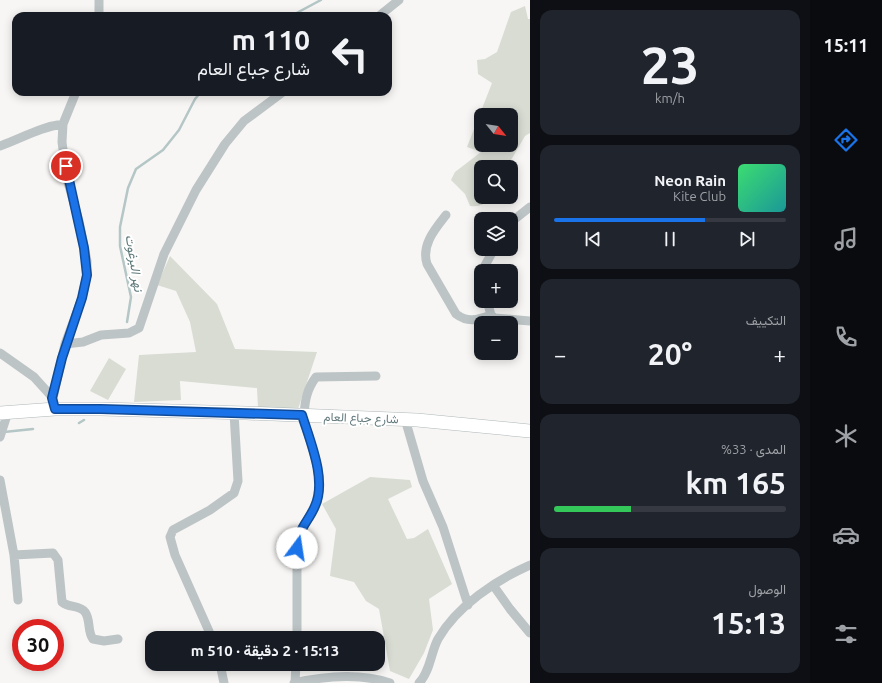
<!DOCTYPE html>
<html lang="ar">
<head>
<meta charset="utf-8">
<style>
  body { margin:0; font-family:Ubuntu,Vazirmatn,sans-serif; background:#20242c; color:#f1f3f6; direction:rtl; height:100vh; display:flex; flex-direction:column; font-size:15px; white-space:nowrap }
  * { box-sizing:border-box; margin:0 }
  p { font-size:13px; color:#9ea1a6 }
  .icon { flex:none; width:22px; height:22px; fill:none; stroke:currentColor; stroke-width:2; stroke-linecap:round; stroke-linejoin:round }
  .map { position:relative; flex:1; overflow:hidden; direction:ltr }
  .details { display:flex; flex-direction:column; gap:10px; padding:10px; background:#0d0f14; width:280px }
  .details>* { flex:none }
  .banner { position:absolute; left:12px; top:12px; width:380px; height:84px; border-radius:12px; box-shadow:0 2px 10px #0003; direction:rtl; background:#171b24; color:#f1f3f6; overflow:hidden }
  .needle { width:26px; rotate:120deg }
  .buttons { position:absolute; left:474px; top:108px; display:grid; gap:8px }
  .buttons a { display:grid; place-items:center; width:44px; height:44px; border-radius:8px; background:#171b24; box-shadow:0 2px 10px #0003; font-size:20px }
  .speed { position:absolute; left:12px; top:619px; display:flex; gap:8px; font-size:20px; font-weight:700; text-align:center }
  .speed>* { display:grid; place-content:center; width:52px; height:52px; border-radius:50%; background:#171b24; box-shadow:0 2px 10px #0003; line-height:1 }
  .speed .limit { border:6px solid #d22; background:#fff; color:#111 }
  .pin { position:absolute; display:grid; place-items:center; width:34px; height:34px; color:#fff; margin:-17px; border:2px solid #fff; border-radius:50%; box-shadow:0 1px 4px #0007 }
  .me { position:absolute; width:44px; margin:-22px; rotate:14deg; stroke-linejoin:round; filter:drop-shadow(0 0 3px #0008) }
  .turn { display:flex; align-items:center; gap:14px; height:84px; padding:0 16px; font-size:18px }
  .turn .icon { width:52px; height:52px; stroke-width:2.5 }
  .turn b { display:block; font-size:28px; line-height:34px }
  .big { font-size:30px; font-weight:700; line-height:1.1 }
  .details .tile { flex:1; display:flex; flex-direction:column; justify-content:center; gap:6px; min-width:0; padding:0 14px; border-radius:12px; background:#20242c }
  .details .dial { align-items:center; gap:0 }
  .dial b { font-size:52px; line-height:1 }
  .song { display:flex; align-items:center; gap:12px }
  .cover { width:48px; height:48px; border-radius:6px; background:linear-gradient(135deg,hsl(140 70% 55%),hsl(180 70% 35%)) }
  .played { height:4px; border-radius:2px; background:linear-gradient(90deg,#1a73e8 65%,#363941 65%) }
  .keys { display:flex; justify-content:space-around; direction:ltr }
  .heat { display:flex; justify-content:space-between; align-items:center; font-size:22px; direction:ltr }
  .charge { height:6px; border-radius:3px; background:linear-gradient(90deg,#34c759 33%,#363941 0) }
  .trip { position:absolute; left:145px; top:631px; width:240px; height:40px; border-radius:12px; background:#171b24; box-shadow:0 2px 10px #0003; font-weight:700; line-height:40px; text-align:center; direction:rtl }
  main { display:flex; flex:1; min-height:0 }
  .tabs { display:flex; flex-direction:column; width:72px; justify-content:space-around; align-items:center; background:#090b0e; color:#9ea1a6 }
  .tabs .icon { width:28px; height:28px }
  .tabs .selected { color:#1a73e8 }
  .tabs b { font-size:18px; color:#f1f3f6 }
  .map>svg:first-child { display:block }
  .green { fill:#d8dcd3; fill-rule:evenodd }
  .lines { fill:none; stroke-linecap:round; stroke-linejoin:round }
  .stream { stroke:#b4c6c6; stroke-width:2.5 }
  .secondary-casing { stroke:#aeb7b9; stroke-width:14 }
  .street { stroke:#bdc4c6; stroke-width:9 }
  .secondary { stroke:#fff; stroke-width:13 }
  .route-casing { stroke:#114b97; stroke-width:10 }
  .route { stroke:#1a73e8; stroke-width:7 }
  .labels { text-anchor:middle; stroke-width:4; stroke-linejoin:round; paint-order:stroke }
  .street-label { font-size:12px; fill:#637a7e; stroke:#fff }
  .water-label { font-size:13px; font-style:italic; fill:#5e7979; stroke:#fff }
</style>
</head>
<body>
<main>
<nav class="tabs">
<b>15:11</b>
<svg class="icon selected" aria-label="directions" viewBox="0 0 24 24"><path d="M12 3l9 9-9 9-9-9zM9 14v-3h6M13 9l2 2-2 2"/></svg>
<svg class="icon" aria-label="music" viewBox="0 0 24 24"><path d="M9 18V5l10-2v13"/><circle cx="6" cy="18" r="3"/><circle cx="16" cy="16" r="3"/></svg>
<svg class="icon" aria-label="phone" viewBox="0 0 24 24"><path d="M5 4h4l2 5-3 2q2 4 5 5l2-3 5 2v4C11 20 4 13 5 4z"/></svg>
<svg class="icon" aria-label="climate" viewBox="0 0 24 24"><path d="M12 3v18M4 7l16 10M4 17L20 7"/></svg>
<svg class="icon" aria-label="car" viewBox="0 0 24 24"><path d="M5 17H2v-5l4-1 3-4h7l3 4 3 1v5h-3M9 17h6M6 11h13"/><circle cx="7" cy="17" r="2"/><circle cx="17" cy="17" r="2"/></svg>
<svg class="icon" aria-label="filters" viewBox="0 0 24 24"><path d="M4 7h16M4 17h16"/><circle cx="9" cy="7" r="2"/><circle cx="15" cy="17" r="2"/></svg>
</nav>
<section class="details">
<div class="tile dial"><b>23</b><p>km/h</p></div>
<div class="tile">
<div class="song"><i class="cover"></i><div><b>Neon Rain</b><p>Kite Club</p></div></div>
<div class="played"></div>
<div class="keys"><svg class="icon" aria-label="previous" viewBox="0 0 24 24"><path d="M18 5L8 12l10 7zM5 5v14"/></svg><svg class="icon" aria-label="pause" viewBox="0 0 24 24"><path d="M8 5v14M16 5v14"/></svg><svg class="icon" aria-label="next" viewBox="0 0 24 24"><path d="M6 5l10 7-10 7zM19 5v14"/></svg></div>
</div>
<div class="tile"><p>التكييف</p>
<div class="heat"><a>−</a><b class="big">20°</b><a>+</a></div>
</div>
<div class="tile"><p>المدى · 33%</p><b class="big">165 km</b><div class="charge"></div></div>
<div class="tile"><p>الوصول</p><b class="big">15:13</b></div>
</section>
<div class="map">
<svg width="530" height="683" viewBox="0 0 530 683">
  <rect width="100%" height="100%" fill="#f7f6f4"/>
  <path class="green" d="M 525,6 L 528,19 L 530,19 L 530,133 L 525,136 L 507,167 L 481,167 L 481,197 L 490,197 C 484,205 480,207 470,206 L 465,194 L 451,180 L 455,172 L 481,152 L 467,147 L 492,83 L 478,74 L 477,60 L 485,59 L 497,52 L 511,12 ZM 481,115 L 511,115 L 511,145 L 481,145 Z
    M 170,256 L 217,304 L 235,349 L 317,352 L 298,409 L 258,408 L 257,388 L 180,381 L 181,400 L 134,402 L 139,355 L 196,352 L 190,322 L 176,291 L 157,285 Z
    M 109,358 L 126,369 L 108,400 L 90,391 Z
    M 370,477 L 410,480 L 412,487 L 388,499 L 407,539 L 414,538 L 428,529 L 452,584 L 429,599 L 433,630 L 424,653 L 409,679 L 390,671 L 379,609 L 366,601 L 354,582 L 330,576 L 336,529 L 322,504 Z"/>
  <g class="lines">
    <path class="stream" d="M 291,16 L 321,0
      M 127,322 L 131,297 L 120,246 L 120,227 L 128,188 L 136,169 L 163,150 L 179,130 L 195,99 L 201,92
      M 79,423 L 84,420
      M 4,432 L 33,429"/>
    <defs>
      <path id="secondary" d="M 0,413 L 55,409 L 101,409 L 246,413 L 417,420 L 530,431"/>
    </defs>
    <use href="#secondary" class="secondary-casing"/>
    <path class="street" d="M 99,16 L 99,0
      M 379,16 L 399,0
      M 0,146 C 22,138 40,127 63,124
      M 446,215 C 435,229 421,245 427,264 L 456,314 C 468,323 477,320 491,315
      M 511,222 L 530,207
      M 482,271 L 494,249
      M 487,301 L 491,315 L 495,318 L 530,321
      M 65,344 L 83,342 L 101,335 L 129,333 L 139,328 L 164,254 L 196,190 L 225,144 L 244,121 L 283,92
      M 0,353 L 34,377 L 53,398
      M 55,409 L 53,398 L 65,344 L 82,298 L 87,275 L 87,261 L 79,221 L 67,179 L 62,142 L 63,124 L 76,92
      M 304,415 C 305,400 307,389 316,377 L 376,376
      M 405,419 L 423,481 L 443,527 L 468,605
      M 0,437 L 8,412
      M 0,480 L 14,555 L 18,600
      M 14,555 L 53,553 L 58,560 L 62,602 C 69,608 80,605 85,612 C 91,620 87,632 93,639 L 104,641 L 118,639
      M 493,585 L 510,609 L 530,633
      M 212,638 L 175,555 L 170,537 L 173,530 L 210,510 L 234,493 L 238,481 L 234,413
      M 297,638 L 297,540 C 301,527 311,517 316,505 C 326,477 310,443 302,415
      M 220,664 L 224,683
      M 294,683 C 325,676 360,673 390,683
      M 295,683 L 296,664
      M 419,683 C 430,672 431,652 438,639 C 457,606 496,580 530,565"/>
    <use href="#secondary" class="secondary"/>
  </g>
  <g class="lines">
    <defs>
      <path id="route" d="M 66,166 L 84,248 L 87,275 L 82,298 L 62,358 L 52,398 L 55,409 L 101,409 L 302,415 C 310,441 327,480 315,506 C 309,521 297,530 297,548"/>
    </defs>
    <use href="#route" class="route-casing"/>
    <use href="#route" class="route"/>
  </g>
  <g class="labels">
    <g class="street-label">
      <text transform="translate(361 418) rotate(2)" y="4">شارع جباع العام</text>
    </g>
    <g class="water-label">
      <text transform="translate(135 263) rotate(81)" y="5">نهر البرغوت</text>
    </g>
  </g>
</svg>
<div class="buttons">
<a><svg class="needle" viewBox="-14 -14 28 28"><path d="M0-13l5 13h-10z" fill="#e53935"/><path d="M0 13l5-13h-10z" fill="#9ea1a6"/></svg></a>
<a><svg class="icon" aria-label="search" viewBox="0 0 24 24"><circle cx="10" cy="10" r="6"/><path d="M15 15l6 6"/></svg></a>
<a><svg class="icon" aria-label="layers" viewBox="0 0 24 24"><path d="M12 4l9 5-9 5-9-5zM3 14l9 5 9-5"/></svg></a>
<a>+</a>
<a>−</a>
</div>
<div class="speed"><div class="limit">30</div></div>
<div class="pin" style="left:66px;top:166px;background:#d93025"><svg class="icon" aria-label="arrive" viewBox="0 0 24 24"><path d="M6 21V4h12l-3 4 3 4H6"/></svg></div>
<svg class="me" style="left:297px;top:548px" viewBox="-20 -20 40 40"><circle r="19" fill="#fff"/><path d="M0-13L10 11 0 6-10 11z" fill="#1a73e8"/></svg>
<div class="trip">15:13 · 2 دقيقة · 510 m</div>
<div class="banner">
<div class="turn"><svg class="icon" aria-label="left" viewBox="0 0 24 24"><path d="M17 20v-9H6M10 6l-5 5 5 5"/></svg><div><b>110 m</b>شارع جباع العام</div></div>
</div>
</div>
</main>
</body>
</html>
